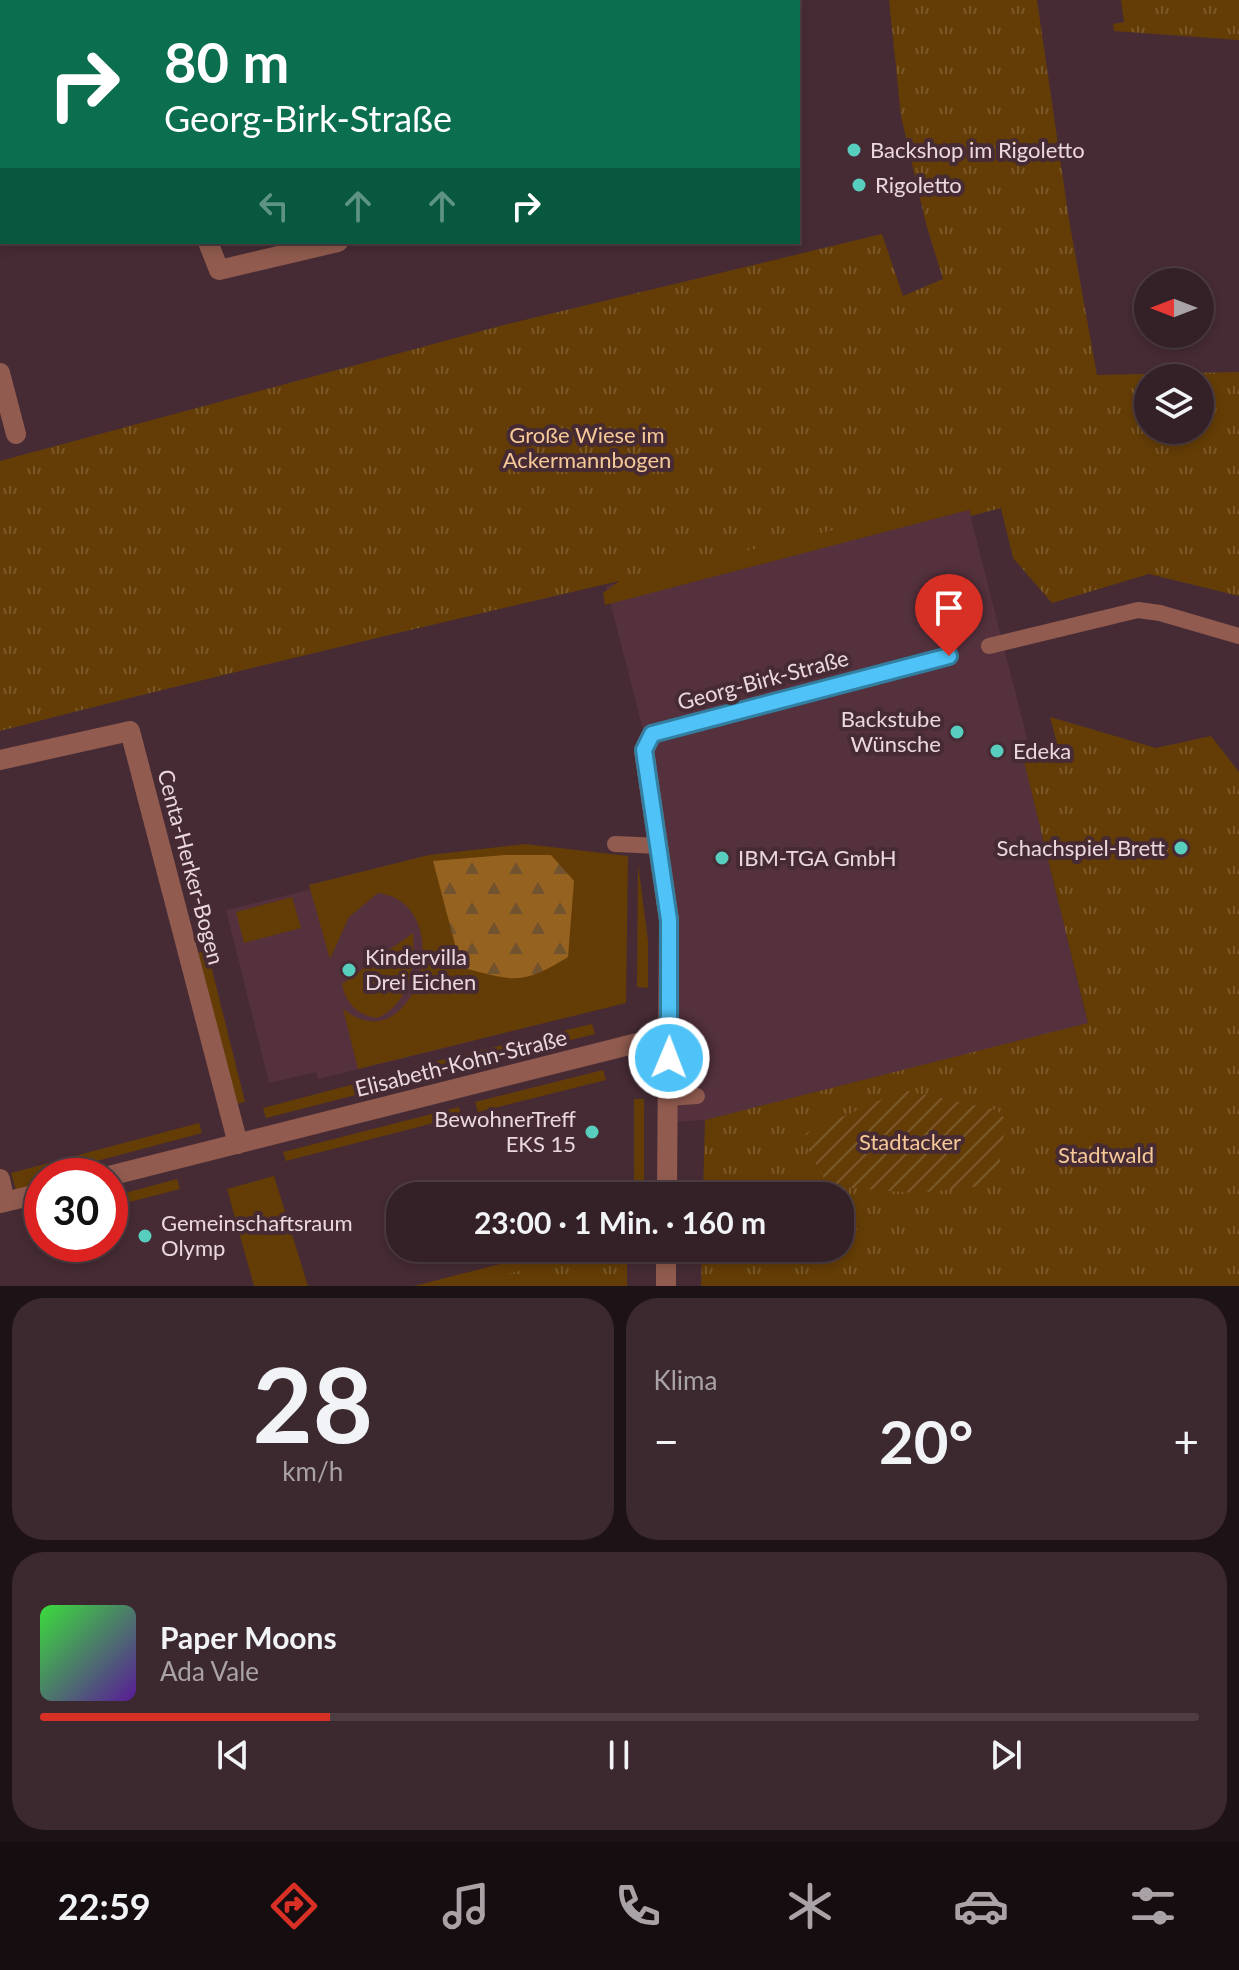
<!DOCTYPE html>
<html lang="de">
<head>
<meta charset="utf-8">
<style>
  body { margin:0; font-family:Lato,sans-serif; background:#3c282f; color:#f1f3f6; height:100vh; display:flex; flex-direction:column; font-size:30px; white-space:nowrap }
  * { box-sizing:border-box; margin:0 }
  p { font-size:26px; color:#a9a3a7 }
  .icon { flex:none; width:44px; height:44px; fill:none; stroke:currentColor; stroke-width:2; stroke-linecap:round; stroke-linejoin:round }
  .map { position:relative; height:1286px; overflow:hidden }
  .sheet { display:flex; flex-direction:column; gap:12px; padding:12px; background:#1d1215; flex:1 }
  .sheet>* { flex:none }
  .guide { position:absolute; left:0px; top:0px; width:800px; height:244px; box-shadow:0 4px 12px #0003,0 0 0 2px #4e3e44; background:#0b6e4f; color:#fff; overflow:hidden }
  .needle { width:52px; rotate:270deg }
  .tools { position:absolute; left:1134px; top:268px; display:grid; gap:16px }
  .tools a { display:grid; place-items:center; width:80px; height:80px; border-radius:50%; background:#342027; box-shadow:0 4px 12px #0003,0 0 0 2px #4e3e44; font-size:40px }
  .speed { position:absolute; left:24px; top:1158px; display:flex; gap:16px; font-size:40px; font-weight:700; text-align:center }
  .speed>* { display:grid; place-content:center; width:104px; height:104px; border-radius:50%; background:#342027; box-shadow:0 4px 12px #0003,0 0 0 2px #4e3e44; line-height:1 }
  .speed .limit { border:12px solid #d22; background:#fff; color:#111 }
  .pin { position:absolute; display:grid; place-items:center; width:68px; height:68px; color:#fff; margin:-82px -34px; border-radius:50% 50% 50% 0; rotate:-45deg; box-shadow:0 0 8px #0007 }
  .pin .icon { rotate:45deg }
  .me { position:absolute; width:88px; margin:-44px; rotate:1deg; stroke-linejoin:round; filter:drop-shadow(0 0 6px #0008) }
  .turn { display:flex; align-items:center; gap:28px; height:168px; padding:0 32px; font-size:36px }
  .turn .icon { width:104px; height:104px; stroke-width:2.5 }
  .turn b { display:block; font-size:56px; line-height:68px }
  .lanes { display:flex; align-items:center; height:76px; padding:0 32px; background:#0003; justify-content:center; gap:40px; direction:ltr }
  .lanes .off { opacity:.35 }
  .big { font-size:60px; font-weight:700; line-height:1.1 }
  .sheet .card { flex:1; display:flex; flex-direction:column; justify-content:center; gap:12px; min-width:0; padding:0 28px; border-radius:32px; background:#3c282f }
  .sheet .dial { align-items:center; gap:0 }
  .dial b { font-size:104px; line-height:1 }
  .song { display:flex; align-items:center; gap:24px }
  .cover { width:96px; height:96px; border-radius:12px; background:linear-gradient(135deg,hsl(120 70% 55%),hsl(270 70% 35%)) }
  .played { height:8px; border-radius:4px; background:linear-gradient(90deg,#d93025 25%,#4e3e44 25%) }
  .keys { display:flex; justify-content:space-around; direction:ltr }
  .heat { display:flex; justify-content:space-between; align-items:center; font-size:44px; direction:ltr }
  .sheet .tiles { flex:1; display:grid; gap:12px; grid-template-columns:1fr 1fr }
  .card:last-child { grid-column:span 2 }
  .trip { position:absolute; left:386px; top:1182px; width:468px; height:80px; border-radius:32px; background:#342027; box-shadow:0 4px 12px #0003,0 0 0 2px #4e3e44; font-weight:700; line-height:80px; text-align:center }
  .tab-bar { display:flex; height:128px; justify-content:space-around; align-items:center; background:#150d10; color:#a9a3a7 }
  .tab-bar .icon { width:56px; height:56px }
  .tab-bar .selected { color:#d93025 }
  .tab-bar b { font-size:36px; color:#f1f3f6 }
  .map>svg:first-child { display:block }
  .built { fill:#54313d }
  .grass { fill:#643d06 }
  .forest { fill:url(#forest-firs) }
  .park { fill:url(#park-tufts); fill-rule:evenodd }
  .garden { fill:url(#garden-furrows) }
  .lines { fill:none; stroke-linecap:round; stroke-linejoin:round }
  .lane { stroke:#915b4f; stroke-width:16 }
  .street { stroke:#915b4f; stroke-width:20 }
  .route-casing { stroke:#337fa1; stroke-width:20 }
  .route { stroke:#4fc3f7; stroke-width:14 }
  .poi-dot { fill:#58cebf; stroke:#462b34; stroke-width:3 }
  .labels { text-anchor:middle; stroke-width:8; stroke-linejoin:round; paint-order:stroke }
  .poi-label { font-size:22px; fill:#ebd8de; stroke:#462b34; text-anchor:start }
  .park-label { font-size:22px; fill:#f6c999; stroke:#462b34 }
  .street-label { font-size:22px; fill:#ebd8de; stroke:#462b34 }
</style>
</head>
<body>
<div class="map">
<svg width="1239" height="1286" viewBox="0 0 1239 1286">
  <defs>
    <pattern id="forest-firs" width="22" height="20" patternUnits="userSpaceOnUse" patternTransform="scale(2)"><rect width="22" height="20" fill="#966220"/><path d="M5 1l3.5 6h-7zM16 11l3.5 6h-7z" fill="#725330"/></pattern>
    <pattern id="park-tufts" width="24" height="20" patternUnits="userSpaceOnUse" patternTransform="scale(2)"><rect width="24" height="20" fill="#643d06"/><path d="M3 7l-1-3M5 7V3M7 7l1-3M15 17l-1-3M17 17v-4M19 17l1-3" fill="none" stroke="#7a582a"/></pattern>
    <pattern id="garden-furrows" width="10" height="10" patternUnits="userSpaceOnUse" patternTransform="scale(2)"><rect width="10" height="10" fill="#643d06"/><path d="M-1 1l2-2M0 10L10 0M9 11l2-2" fill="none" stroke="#7a582a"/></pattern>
  </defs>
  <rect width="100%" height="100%" fill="#462b34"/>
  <path class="built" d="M 966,498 L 1031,754 L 1023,757 L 1088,1024 L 705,1120 L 672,1122 L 675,917 L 643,730 L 606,586 Z
    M 430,860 L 474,1041 L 318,1079 L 316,1072 L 269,1083 L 226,910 Z"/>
  <path class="grass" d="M 978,485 L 984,506 L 605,605 L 603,593 L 713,513 Z
    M 525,844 L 628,856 L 626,1003 L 358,1069 L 343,1009 C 416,1067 461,903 378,893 L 349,917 L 330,959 L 309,885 L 429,855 Z
    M 638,864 L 648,941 L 648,988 L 637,987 Z
    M 292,897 L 301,928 L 244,943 L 236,912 Z
    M 413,933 C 415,965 411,1003 377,1018 C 358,1015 346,1004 342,984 Z
    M 207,950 L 245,1102 L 236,1104 L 198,953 Z
    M 592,1024 L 595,1034 L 439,1072 L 437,1061 Z
    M 427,1065 L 430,1076 L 266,1118 L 263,1108 Z
    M 603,1070 L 606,1080 L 478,1112 L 475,1102 Z
    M 634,1099 L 644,1099 L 644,1196 L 634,1196 Z
    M 459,1107 L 461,1116 L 286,1161 L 283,1152 Z
    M 199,1123 L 202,1133 L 33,1178 L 34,1186 L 16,1190 L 11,1173 Z
    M 274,1176 L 307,1283 L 308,1286 L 254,1286 L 227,1189 Z
    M 177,1179 L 180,1189 L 110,1207 L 110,1197 Z
    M 563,1248 L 622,1248 L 554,1286 L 414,1286 Z"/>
  <path class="forest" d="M 505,855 L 551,855 L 574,881 L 568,957 C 521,986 513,981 461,967 L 433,861 Z"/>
  <path class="park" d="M 889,0 L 1037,0 L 1069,220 L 1097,375 L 1239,372 L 1239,596 L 1149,574 L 1052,603 L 1013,558 L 1001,508 L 971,516 L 966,498 C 644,577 321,648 0,731 L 0,461 L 500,326 L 882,234 L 903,296 L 943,279 L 926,224 L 901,116 ZM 1200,378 L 1200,430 L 1148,430 L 1148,378 Z
    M 1121,0 L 1239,0 L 1239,40 L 1114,31 L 1113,24 L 1124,22 Z
    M 1050,717 L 1156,748 L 1211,736 L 1239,772 L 1239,1286 L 701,1286 L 702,1248 L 840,1248 L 840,1196 L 703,1196 L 705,1120 L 1088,1023 L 1023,757 L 1058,747 Z
    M 618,1248 L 627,1248 L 627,1286 L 456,1286 Z"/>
  <path class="garden" d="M 903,1090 L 997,1110 L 1006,1120 L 997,1180 L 992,1185 L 916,1193 L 828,1186 L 805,1143 L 806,1133 Z"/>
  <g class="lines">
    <path class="lane" d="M 989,646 L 1138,610 L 1160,613 L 1239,636
      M 652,734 L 949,656
      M 615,844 L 660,846
      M 668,1098 L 697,1096
      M 623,1194 L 667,1193"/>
    <path class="street" d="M 143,0 L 144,2
      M 404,0 L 404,2
      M 748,0 L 748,2
      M 208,242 L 219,270 L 338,242
      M 0,373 L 16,434
      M 652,734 L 644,750 L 669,920 L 667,1196
      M 0,760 L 130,731 L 238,1144
      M 109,1176 L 669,1035
      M 0,1179 L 5,1202
      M 0,1203 L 42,1193
      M 666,1286 L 666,1248"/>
  </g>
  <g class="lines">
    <defs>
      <path id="route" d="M 669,1058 L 669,920 L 644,750 L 652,734 L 949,656"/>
    </defs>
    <use href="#route" class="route-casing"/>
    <use href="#route" class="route"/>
  </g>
  <g class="poi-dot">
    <circle cx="854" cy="150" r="8"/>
    <circle cx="859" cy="185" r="8"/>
    <circle cx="957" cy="732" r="8"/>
    <circle cx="997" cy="751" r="8"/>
    <circle cx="1181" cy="848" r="8"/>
    <circle cx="722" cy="858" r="8"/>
    <circle cx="349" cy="970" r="8"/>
    <circle cx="592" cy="1132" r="8"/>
    <circle cx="145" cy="1236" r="8"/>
  </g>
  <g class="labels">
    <g class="poi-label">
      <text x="870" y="158">Backshop im Rigoletto</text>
      <text x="875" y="193">Rigoletto</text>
      <text x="941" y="727" text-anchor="end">Backstube<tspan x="941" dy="25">Wünsche</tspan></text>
      <text x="1013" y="759">Edeka</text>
      <text x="1165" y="856" text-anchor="end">Schachspiel-Brett</text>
      <text x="738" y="866">IBM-TGA GmbH</text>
      <text x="365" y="965">Kindervilla<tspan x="365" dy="25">Drei Eichen</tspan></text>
      <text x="576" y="1127" text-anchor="end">BewohnerTreff<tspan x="576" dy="25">EKS 15</tspan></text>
      <text x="161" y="1231">Gemeinschaftsraum<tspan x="161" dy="25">Olymp</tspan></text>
    </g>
    <g class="park-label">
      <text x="587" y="443">Große Wiese im<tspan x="587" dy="25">Ackermannbogen</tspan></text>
      <text x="910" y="1150">Stadtacker</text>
      <text x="1106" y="1163">Stadtwald</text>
    </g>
    <g class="street-label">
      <text transform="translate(763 680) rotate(-15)" y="8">Georg-Birk-Straße</text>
      <text transform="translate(191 867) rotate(75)" y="8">Centa-Herker-Bogen</text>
      <text transform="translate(461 1063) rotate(-14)" y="8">Elisabeth-Kohn-Straße</text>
    </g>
  </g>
</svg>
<div class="tools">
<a><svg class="needle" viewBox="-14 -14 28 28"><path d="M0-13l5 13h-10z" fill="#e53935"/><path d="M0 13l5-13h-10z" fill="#a9a3a7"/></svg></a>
<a><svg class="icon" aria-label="layers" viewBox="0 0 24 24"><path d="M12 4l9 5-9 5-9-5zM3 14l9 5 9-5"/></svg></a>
</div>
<div class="speed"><div class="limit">30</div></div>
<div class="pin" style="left:949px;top:656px;background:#d93025"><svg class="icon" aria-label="arrive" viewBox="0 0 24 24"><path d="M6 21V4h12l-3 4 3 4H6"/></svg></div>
<svg class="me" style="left:669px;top:1058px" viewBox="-20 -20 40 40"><circle r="17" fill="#4fc3f7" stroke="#fff" stroke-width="3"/><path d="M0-11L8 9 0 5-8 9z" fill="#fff"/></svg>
<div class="trip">23:00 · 1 Min. · 160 m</div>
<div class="guide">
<div class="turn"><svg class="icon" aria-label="right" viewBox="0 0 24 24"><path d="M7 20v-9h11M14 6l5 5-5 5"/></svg><div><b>80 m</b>Georg-Birk-Straße</div></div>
<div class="lanes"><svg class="icon off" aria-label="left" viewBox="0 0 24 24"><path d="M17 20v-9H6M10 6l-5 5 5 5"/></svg><svg class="icon off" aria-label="ahead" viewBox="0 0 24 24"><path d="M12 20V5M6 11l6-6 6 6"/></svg><svg class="icon off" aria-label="ahead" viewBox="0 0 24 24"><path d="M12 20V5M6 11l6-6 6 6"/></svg><svg class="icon" aria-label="right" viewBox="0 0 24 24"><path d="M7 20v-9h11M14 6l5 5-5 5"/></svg></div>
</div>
</div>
<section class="sheet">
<div class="tiles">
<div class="card dial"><b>28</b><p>km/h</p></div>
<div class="card"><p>Klima</p>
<div class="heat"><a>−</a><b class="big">20°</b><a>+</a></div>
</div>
<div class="card">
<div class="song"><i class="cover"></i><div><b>Paper Moons</b><p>Ada Vale</p></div></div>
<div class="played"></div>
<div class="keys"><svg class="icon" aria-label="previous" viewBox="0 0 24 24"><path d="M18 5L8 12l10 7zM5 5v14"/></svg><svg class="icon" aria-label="pause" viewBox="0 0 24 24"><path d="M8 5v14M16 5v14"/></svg><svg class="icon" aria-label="next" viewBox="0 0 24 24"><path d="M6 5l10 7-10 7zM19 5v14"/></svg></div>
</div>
</div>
</section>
<nav class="tab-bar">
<b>22:59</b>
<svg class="icon selected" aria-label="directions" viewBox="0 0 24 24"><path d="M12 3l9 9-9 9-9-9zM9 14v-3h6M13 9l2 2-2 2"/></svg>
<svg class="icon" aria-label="music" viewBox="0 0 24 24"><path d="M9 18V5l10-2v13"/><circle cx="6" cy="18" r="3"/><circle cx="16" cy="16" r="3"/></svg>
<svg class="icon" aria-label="phone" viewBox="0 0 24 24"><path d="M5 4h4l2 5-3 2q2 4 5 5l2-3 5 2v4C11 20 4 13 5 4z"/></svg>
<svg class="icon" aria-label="climate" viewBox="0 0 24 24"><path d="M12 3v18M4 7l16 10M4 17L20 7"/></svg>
<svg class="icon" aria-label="car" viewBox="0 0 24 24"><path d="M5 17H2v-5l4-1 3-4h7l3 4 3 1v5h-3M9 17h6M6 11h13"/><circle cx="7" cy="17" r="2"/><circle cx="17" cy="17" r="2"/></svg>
<svg class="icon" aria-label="filters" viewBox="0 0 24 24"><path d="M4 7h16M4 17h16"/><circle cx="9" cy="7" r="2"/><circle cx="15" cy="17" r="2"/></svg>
</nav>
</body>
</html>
